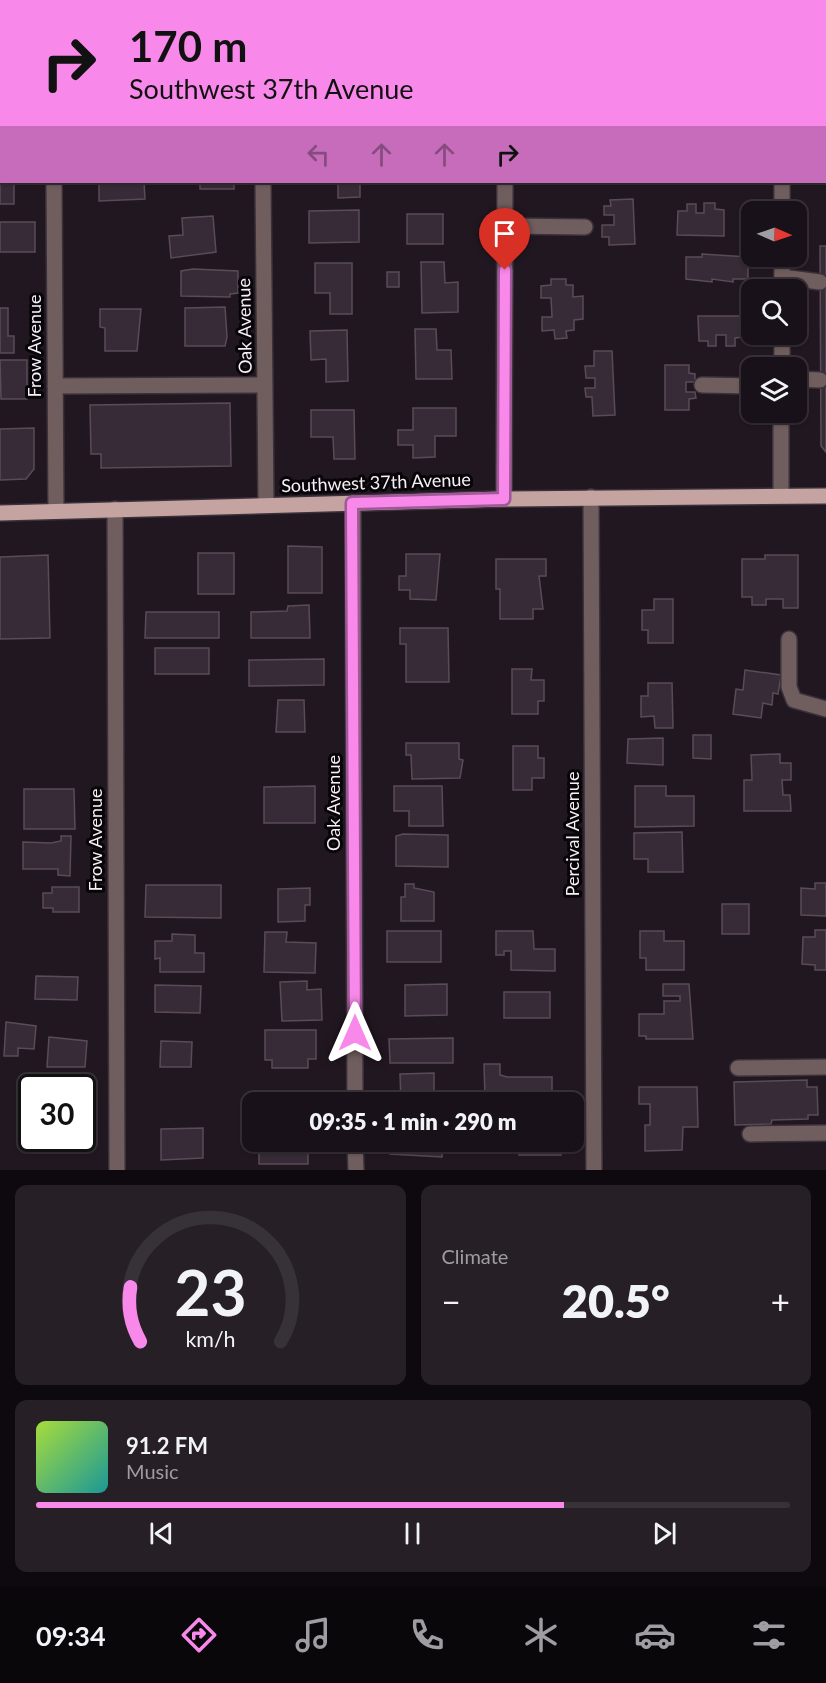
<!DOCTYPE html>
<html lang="en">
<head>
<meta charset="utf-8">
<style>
  body { margin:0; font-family:Lato,sans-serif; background:#261f26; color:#f1f3f6; height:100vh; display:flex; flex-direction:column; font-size:22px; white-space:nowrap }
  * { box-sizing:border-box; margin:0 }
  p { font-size:20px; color:#9f9da2 }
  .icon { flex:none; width:33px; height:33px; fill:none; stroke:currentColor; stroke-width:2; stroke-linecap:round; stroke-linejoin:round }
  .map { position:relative; height:1170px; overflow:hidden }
  .details { display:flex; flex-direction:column; gap:15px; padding:15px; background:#0e090e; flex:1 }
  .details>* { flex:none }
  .top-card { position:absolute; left:0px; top:0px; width:826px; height:183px; box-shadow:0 2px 4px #0004,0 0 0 2px #373138; background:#f888ea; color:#111; overflow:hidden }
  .needle { width:39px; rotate:92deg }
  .tools { position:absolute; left:741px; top:201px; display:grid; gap:12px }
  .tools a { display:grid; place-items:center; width:66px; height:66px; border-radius:12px; background:#191119; box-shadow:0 2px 4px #0004,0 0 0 2px #373138; font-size:30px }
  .speed { position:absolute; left:18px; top:1074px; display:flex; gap:12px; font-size:30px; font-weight:700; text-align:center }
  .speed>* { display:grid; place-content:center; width:78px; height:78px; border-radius:50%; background:#191119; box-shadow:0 2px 4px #0004,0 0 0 2px #373138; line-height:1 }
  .speed .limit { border:3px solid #111; border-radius:9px; background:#fff; color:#111 }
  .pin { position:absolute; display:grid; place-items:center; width:51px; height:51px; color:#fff; margin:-62px -26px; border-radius:50% 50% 50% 0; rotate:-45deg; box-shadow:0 0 6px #0007 }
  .pin .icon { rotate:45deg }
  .me { position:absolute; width:66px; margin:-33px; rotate:0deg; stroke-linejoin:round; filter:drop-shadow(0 0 4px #0008) }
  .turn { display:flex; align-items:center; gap:21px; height:126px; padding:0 30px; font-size:27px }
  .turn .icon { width:78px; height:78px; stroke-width:2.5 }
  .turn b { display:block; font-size:42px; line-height:51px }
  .lanes { display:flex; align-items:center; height:57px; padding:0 30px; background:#0003; justify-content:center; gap:30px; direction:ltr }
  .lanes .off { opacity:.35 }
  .big { font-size:45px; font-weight:800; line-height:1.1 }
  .details .widget { flex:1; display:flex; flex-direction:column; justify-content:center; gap:9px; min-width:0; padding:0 21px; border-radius:12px; background:#261f26 }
  .details .dial { align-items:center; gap:0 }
  .dial svg { height:156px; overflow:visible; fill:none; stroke:#373138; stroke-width:7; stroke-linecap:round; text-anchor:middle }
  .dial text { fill:#f1f3f6; stroke:none }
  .song { display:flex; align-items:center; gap:18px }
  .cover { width:72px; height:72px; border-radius:9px; background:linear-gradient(135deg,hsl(80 70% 55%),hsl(180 70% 35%)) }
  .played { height:6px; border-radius:3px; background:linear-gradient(90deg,#f888ea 70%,#373138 70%) }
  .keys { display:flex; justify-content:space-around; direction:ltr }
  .heat { display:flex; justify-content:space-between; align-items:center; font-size:33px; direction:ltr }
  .details .tiles { flex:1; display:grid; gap:15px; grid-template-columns:1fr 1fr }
  .widget:last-child { grid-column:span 2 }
  .trip { position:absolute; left:242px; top:1092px; width:342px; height:60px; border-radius:12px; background:#191119; box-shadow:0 2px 4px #0004,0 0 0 2px #373138; font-weight:800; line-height:60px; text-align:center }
  .dock { display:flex; height:96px; justify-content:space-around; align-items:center; background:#0a070a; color:#9f9da2 }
  .dock .icon { width:42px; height:42px }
  .dock .active { color:#f888ea }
  .dock b { font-size:27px; color:#f1f3f6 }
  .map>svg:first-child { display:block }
  .building { fill:#362b36; stroke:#594c58; stroke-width:1.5 }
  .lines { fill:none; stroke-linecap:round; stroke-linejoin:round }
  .minor-casing { stroke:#3b313b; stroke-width:18 }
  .major-casing { stroke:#3b313b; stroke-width:18 }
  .minor { stroke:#6f5e5d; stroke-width:15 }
  .major { stroke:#c5a3a0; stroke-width:15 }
  .route-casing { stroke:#a15898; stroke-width:15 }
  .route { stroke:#f888ea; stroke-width:10 }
  .labels { text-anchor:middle; stroke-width:6; stroke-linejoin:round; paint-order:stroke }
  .street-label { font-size:18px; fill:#f7f0f7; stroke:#080508 }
</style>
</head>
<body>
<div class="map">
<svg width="826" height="1170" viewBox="0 0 826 1170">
  <rect width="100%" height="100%" fill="#211721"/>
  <path class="building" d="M 86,0 L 149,0 L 149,2 L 86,2 Z
    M 0,125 L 2,182 L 14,182 L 14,204 L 0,204 Z
    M 99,182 L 144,182 L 145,199 L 99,201 Z
    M 200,182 L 234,182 L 234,189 L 200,189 Z
    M 338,182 L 360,182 L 360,197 L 338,198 Z
    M 633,199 L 635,244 L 609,245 L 609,237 L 602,237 L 602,225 L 614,225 L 614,215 L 604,215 L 604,206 L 611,206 L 610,200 Z
    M 704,203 L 715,203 L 715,209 L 724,210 L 724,236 L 677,235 L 678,211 L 687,211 L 687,204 L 696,204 L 696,213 L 704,213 Z
    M 359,210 L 359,242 L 309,243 L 309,211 Z
    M 407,214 L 443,214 L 443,244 L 407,244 Z
    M 213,216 L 216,252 L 171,258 L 169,236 L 183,235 L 182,218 Z
    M 0,222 L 35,222 L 35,252 L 0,252 Z
    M 820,246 L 826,246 L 826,452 L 821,446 Z
    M 702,254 L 748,257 L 748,279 L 733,279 L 733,282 L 712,279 L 712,282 L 686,279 L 686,257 L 702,257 Z
    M 421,262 L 444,262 L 445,283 L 458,282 L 458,312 L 422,313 Z
    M 315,263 L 352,263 L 352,314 L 330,314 L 330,293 L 315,293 Z
    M 193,269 L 238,271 L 238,293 L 230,294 L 230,297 L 181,296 L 181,271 Z
    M 387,272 L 399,272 L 399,287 L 387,287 Z
    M 551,279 L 566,279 L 566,285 L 573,285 L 573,297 L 583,296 L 583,319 L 574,320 L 574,330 L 566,331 L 567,338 L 555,339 L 554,330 L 542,331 L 542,317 L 552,317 L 551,298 L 541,298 L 541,286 L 551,285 Z
    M 225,307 L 227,337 L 225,346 L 185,346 L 185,308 Z
    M 0,308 L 8,308 L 8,336 L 14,336 L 14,353 L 0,353 Z
    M 100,309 L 141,309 L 137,351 L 105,351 L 105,328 L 100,327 Z
    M 698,316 L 744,316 L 744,337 L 735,338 L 735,346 L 726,346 L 726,335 L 716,335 L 716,346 L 708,346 L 708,341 L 699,341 Z
    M 415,329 L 436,329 L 437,350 L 451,350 L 452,379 L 416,379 Z
    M 347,330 L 348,381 L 326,382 L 326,359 L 311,360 L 310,331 Z
    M 594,351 L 612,351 L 615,415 L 593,416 L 592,397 L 586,397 L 585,388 L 595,388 L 595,378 L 586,378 L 585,366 L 594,366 Z
    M 0,360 L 27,360 L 27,399 L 1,399 Z
    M 665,365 L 689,365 L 689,373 L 695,374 L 695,382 L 686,382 L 686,392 L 695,392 L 696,398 L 689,399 L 689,410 L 665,410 Z
    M 230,403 L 231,466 L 101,468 L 101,454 L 91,454 L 90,405 Z
    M 413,408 L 456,408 L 456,436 L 435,436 L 435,457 L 413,458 L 413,445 L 398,445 L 398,430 L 413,430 Z
    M 311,410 L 354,410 L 355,459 L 334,459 L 333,437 L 311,437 Z
    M 34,428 L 34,469 L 26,479 L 0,480 L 0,429 Z
    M 288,546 L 322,547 L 322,593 L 288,593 Z
    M 198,553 L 234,553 L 234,594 L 198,594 Z
    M 406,554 L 440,554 L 436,600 L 410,599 L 410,590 L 399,590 L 399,576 L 406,576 Z
    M 48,555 L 50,638 L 0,639 L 0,557 Z
    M 765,555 L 798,555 L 798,608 L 783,608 L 783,599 L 766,599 L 766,605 L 752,605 L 752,597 L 742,597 L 742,559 L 765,559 Z
    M 496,559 L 546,559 L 546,576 L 539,576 L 543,609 L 533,609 L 533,619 L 500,619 L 500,589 L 496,589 Z
    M 654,599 L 673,599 L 673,643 L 648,643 L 648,630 L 642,630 L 642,610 L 654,610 Z
    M 309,605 L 310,638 L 251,638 L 251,612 L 287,611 L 288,606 Z
    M 146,612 L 219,612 L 219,638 L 145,638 Z
    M 400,628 L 448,628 L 449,682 L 406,682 L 406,644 L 400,644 Z
    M 155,648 L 209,648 L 209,674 L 155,674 Z
    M 324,659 L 324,685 L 249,686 L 249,660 Z
    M 512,669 L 532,669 L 531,680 L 544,680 L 544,701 L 538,701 L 538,714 L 512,714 Z
    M 745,670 L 781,675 L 778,694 L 773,693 L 772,705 L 763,703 L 761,718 L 733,714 L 736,689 L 743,690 Z
    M 648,683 L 672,683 L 673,728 L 655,728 L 654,716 L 641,717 L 641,696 L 648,696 Z
    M 278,700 L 304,700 L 305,732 L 276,732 Z
    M 693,735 L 711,735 L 711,759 L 693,758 Z
    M 663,738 L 663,765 L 627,763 L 628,739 Z
    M 406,743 L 459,743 L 459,759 L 463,760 L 460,778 L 412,779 L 411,755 L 406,755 Z
    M 513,746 L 538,746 L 538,758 L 544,758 L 544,778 L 532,778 L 532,790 L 513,790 Z
    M 780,754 L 780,763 L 791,763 L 791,780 L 782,780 L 783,795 L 790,795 L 791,811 L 744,811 L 744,780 L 752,780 L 751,755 Z
    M 315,786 L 315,823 L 264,823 L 264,787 Z
    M 394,786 L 442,786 L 443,826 L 409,826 L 409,811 L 394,811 Z
    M 635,786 L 666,786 L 666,796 L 694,796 L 694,826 L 635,827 Z
    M 24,789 L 74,789 L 75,829 L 24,829 Z
    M 682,832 L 683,872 L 648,872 L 648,859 L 634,859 L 634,833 Z
    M 403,834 L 448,835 L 448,867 L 396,866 L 396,836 Z
    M 61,836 L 71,836 L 70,876 L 58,875 L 58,869 L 23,869 L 23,842 L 51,843 L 61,841 Z
    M 815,883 L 826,883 L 826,916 L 801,915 L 801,888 L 815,889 Z
    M 405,884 L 414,884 L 414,888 L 434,892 L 434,921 L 401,921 L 401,897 L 405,897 Z
    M 146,885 L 221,885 L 221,918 L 145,917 Z
    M 52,887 L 79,887 L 79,912 L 53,912 L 53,908 L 43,908 L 43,893 L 52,893 Z
    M 310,888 L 310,905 L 305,905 L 305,921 L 278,922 L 278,889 Z
    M 722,904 L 749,904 L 749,934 L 722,934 Z
    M 815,930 L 826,930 L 826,970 L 815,970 L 815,965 L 802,964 L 803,937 L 815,937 Z
    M 387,931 L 441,931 L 441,962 L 387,962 Z
    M 496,931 L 533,931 L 534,949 L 555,949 L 555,971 L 511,970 L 511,951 L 504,951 L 504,955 L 496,955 Z
    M 640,931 L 664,931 L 664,941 L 684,941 L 684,970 L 646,970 L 646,958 L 640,958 Z
    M 265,932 L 287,932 L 286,942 L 316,943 L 315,973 L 264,972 Z
    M 172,934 L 195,935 L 195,953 L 204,953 L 204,972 L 160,972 L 160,958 L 155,959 L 155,941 L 172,941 Z
    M 36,976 L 78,977 L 77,1000 L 35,999 Z
    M 307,981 L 307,990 L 321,989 L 322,1020 L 282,1021 L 280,982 Z
    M 447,984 L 447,1015 L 405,1016 L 405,985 Z
    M 663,984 L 689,984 L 693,1039 L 646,1039 L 646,1036 L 639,1036 L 639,1014 L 664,1014 L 664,1001 L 680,1001 L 680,996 L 663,996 Z
    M 155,985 L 201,986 L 200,1013 L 155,1012 Z
    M 504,992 L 550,992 L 550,1018 L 504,1018 Z
    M 6,1022 L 36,1026 L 34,1049 L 18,1048 L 18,1056 L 4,1056 Z
    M 265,1030 L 316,1030 L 316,1059 L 308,1059 L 308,1068 L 272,1068 L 272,1060 L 265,1060 Z
    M 49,1037 L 87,1041 L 85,1067 L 47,1067 Z
    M 453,1038 L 453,1063 L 390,1063 L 389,1039 Z
    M 161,1041 L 192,1042 L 191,1067 L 160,1067 Z
    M 484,1064 L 500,1064 L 500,1075 L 507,1077 L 552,1077 L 552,1091 L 540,1091 L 540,1098 L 546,1098 L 546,1102 L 491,1102 L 491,1098 L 485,1098 Z
    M 434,1073 L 434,1102 L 401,1102 L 400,1074 Z
    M 807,1080 L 807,1087 L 817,1087 L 818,1115 L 808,1115 L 808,1119 L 772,1120 L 771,1124 L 735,1125 L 734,1082 Z
    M 639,1087 L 697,1087 L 698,1127 L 683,1127 L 682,1150 L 645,1151 L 645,1125 L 650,1125 L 650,1104 L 639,1104 Z
    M 203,1128 L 203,1158 L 161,1160 L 161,1129 Z
    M 281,1142 L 308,1142 L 308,1164 L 259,1164 L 259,1146 L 281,1146 Z
    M 390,1142 L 443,1142 L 442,1157 L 390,1154 Z
    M 519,1142 L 561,1142 L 561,1155 L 519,1155 Z"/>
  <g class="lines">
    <defs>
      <path id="minor" d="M 52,0 L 52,2
        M 262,0 L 262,2
        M 505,0 L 505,2
        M 782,2 L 782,0
        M 825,113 L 826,113
        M 54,182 L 56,511
        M 263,182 L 266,505
        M 782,182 L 782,212
        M 505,226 L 585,227
        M 782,256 L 782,290
        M 782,277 L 820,282
        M 782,368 L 782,334
        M 796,379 L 820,380
        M 702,385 L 752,386
        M 55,386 L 265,385
        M 781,412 L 781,495
        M 591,497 L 594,1170
        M 504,499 L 505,182
        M 353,503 L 355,1102
        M 115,509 L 117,1170
        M 789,639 L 789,687 L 794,700 L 826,709
        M 738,1068 L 826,1067
        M 750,1134 L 826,1133
        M 355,1142 L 356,1170"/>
      <path id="major" d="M 0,513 L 504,499 L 826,496"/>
    </defs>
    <use href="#minor" class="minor-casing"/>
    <use href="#major" class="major-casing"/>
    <use href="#minor" class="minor"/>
    <use href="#major" class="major"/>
  </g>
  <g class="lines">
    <defs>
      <path id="route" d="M 355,1033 L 352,503 L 504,499 L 505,270"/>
    </defs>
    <use href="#route" class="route-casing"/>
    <use href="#route" class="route"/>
  </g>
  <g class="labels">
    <g class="street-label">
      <text transform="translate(245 326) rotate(-91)" y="6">Oak Avenue</text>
      <text transform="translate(35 346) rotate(-90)" y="6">Frow Avenue</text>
      <text transform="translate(376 483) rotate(-2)" y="6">Southwest 37th Avenue</text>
      <text transform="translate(334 803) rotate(-90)" y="6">Oak Avenue</text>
      <text transform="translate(573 834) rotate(-90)" y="6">Percival Avenue</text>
      <text transform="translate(96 840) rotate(-90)" y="6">Frow Avenue</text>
    </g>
  </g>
</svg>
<div class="tools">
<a><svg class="needle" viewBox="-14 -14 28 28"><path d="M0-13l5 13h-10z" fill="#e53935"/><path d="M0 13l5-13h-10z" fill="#9f9da2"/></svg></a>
<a><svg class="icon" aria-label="search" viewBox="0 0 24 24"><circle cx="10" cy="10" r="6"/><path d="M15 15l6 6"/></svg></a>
<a><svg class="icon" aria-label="layers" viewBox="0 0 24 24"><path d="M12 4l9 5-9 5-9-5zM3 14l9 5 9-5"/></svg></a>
</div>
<div class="speed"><div class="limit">30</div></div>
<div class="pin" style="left:505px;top:270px;background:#d93025"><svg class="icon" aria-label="arrive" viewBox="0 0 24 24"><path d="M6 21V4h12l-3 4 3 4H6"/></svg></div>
<svg class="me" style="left:355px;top:1033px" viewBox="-20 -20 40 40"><path d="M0-17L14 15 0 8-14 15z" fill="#f888ea" stroke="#fff" stroke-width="4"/></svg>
<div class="trip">09:35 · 1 min · 290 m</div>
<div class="top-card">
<div class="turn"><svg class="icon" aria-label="right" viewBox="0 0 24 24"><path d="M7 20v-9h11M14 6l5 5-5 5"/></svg><div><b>170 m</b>Southwest 37th Avenue</div></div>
<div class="lanes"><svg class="icon off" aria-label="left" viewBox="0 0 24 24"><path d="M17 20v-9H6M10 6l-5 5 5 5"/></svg><svg class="icon off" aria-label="ahead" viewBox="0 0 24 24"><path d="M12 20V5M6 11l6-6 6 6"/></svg><svg class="icon off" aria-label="ahead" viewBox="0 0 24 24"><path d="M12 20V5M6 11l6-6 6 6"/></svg><svg class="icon" aria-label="right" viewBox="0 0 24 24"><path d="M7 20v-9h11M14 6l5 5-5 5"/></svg></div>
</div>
</div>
<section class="details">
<div class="tiles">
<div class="widget dial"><svg viewBox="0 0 100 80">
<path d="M14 69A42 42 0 1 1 86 69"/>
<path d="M14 69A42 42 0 0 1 9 41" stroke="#f888ea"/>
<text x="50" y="56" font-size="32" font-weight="700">23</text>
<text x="50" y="72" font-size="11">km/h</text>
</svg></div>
<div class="widget"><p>Climate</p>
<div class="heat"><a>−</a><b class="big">20.5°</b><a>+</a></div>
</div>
<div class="widget">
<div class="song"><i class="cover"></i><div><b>91.2 FM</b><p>Music</p></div></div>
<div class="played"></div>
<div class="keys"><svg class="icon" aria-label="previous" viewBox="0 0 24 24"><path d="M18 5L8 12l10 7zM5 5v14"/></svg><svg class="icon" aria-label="pause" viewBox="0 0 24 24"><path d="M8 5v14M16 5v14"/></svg><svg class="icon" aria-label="next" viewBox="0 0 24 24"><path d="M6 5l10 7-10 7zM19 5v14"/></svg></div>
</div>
</div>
</section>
<nav class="dock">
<b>09:34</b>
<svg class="icon active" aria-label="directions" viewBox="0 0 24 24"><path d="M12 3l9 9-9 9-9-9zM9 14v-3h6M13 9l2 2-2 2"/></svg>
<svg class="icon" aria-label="music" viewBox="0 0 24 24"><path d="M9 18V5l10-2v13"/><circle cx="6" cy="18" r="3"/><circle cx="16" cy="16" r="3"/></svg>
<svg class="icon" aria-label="phone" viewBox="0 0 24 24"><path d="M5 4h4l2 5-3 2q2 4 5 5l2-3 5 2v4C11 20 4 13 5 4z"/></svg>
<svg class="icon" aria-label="climate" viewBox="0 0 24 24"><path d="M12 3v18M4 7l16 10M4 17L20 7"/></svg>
<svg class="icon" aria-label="car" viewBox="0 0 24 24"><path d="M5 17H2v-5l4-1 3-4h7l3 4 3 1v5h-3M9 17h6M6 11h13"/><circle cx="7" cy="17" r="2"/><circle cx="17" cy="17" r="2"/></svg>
<svg class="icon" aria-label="filters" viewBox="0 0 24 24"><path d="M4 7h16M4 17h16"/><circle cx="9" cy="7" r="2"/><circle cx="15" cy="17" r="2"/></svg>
</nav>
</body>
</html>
